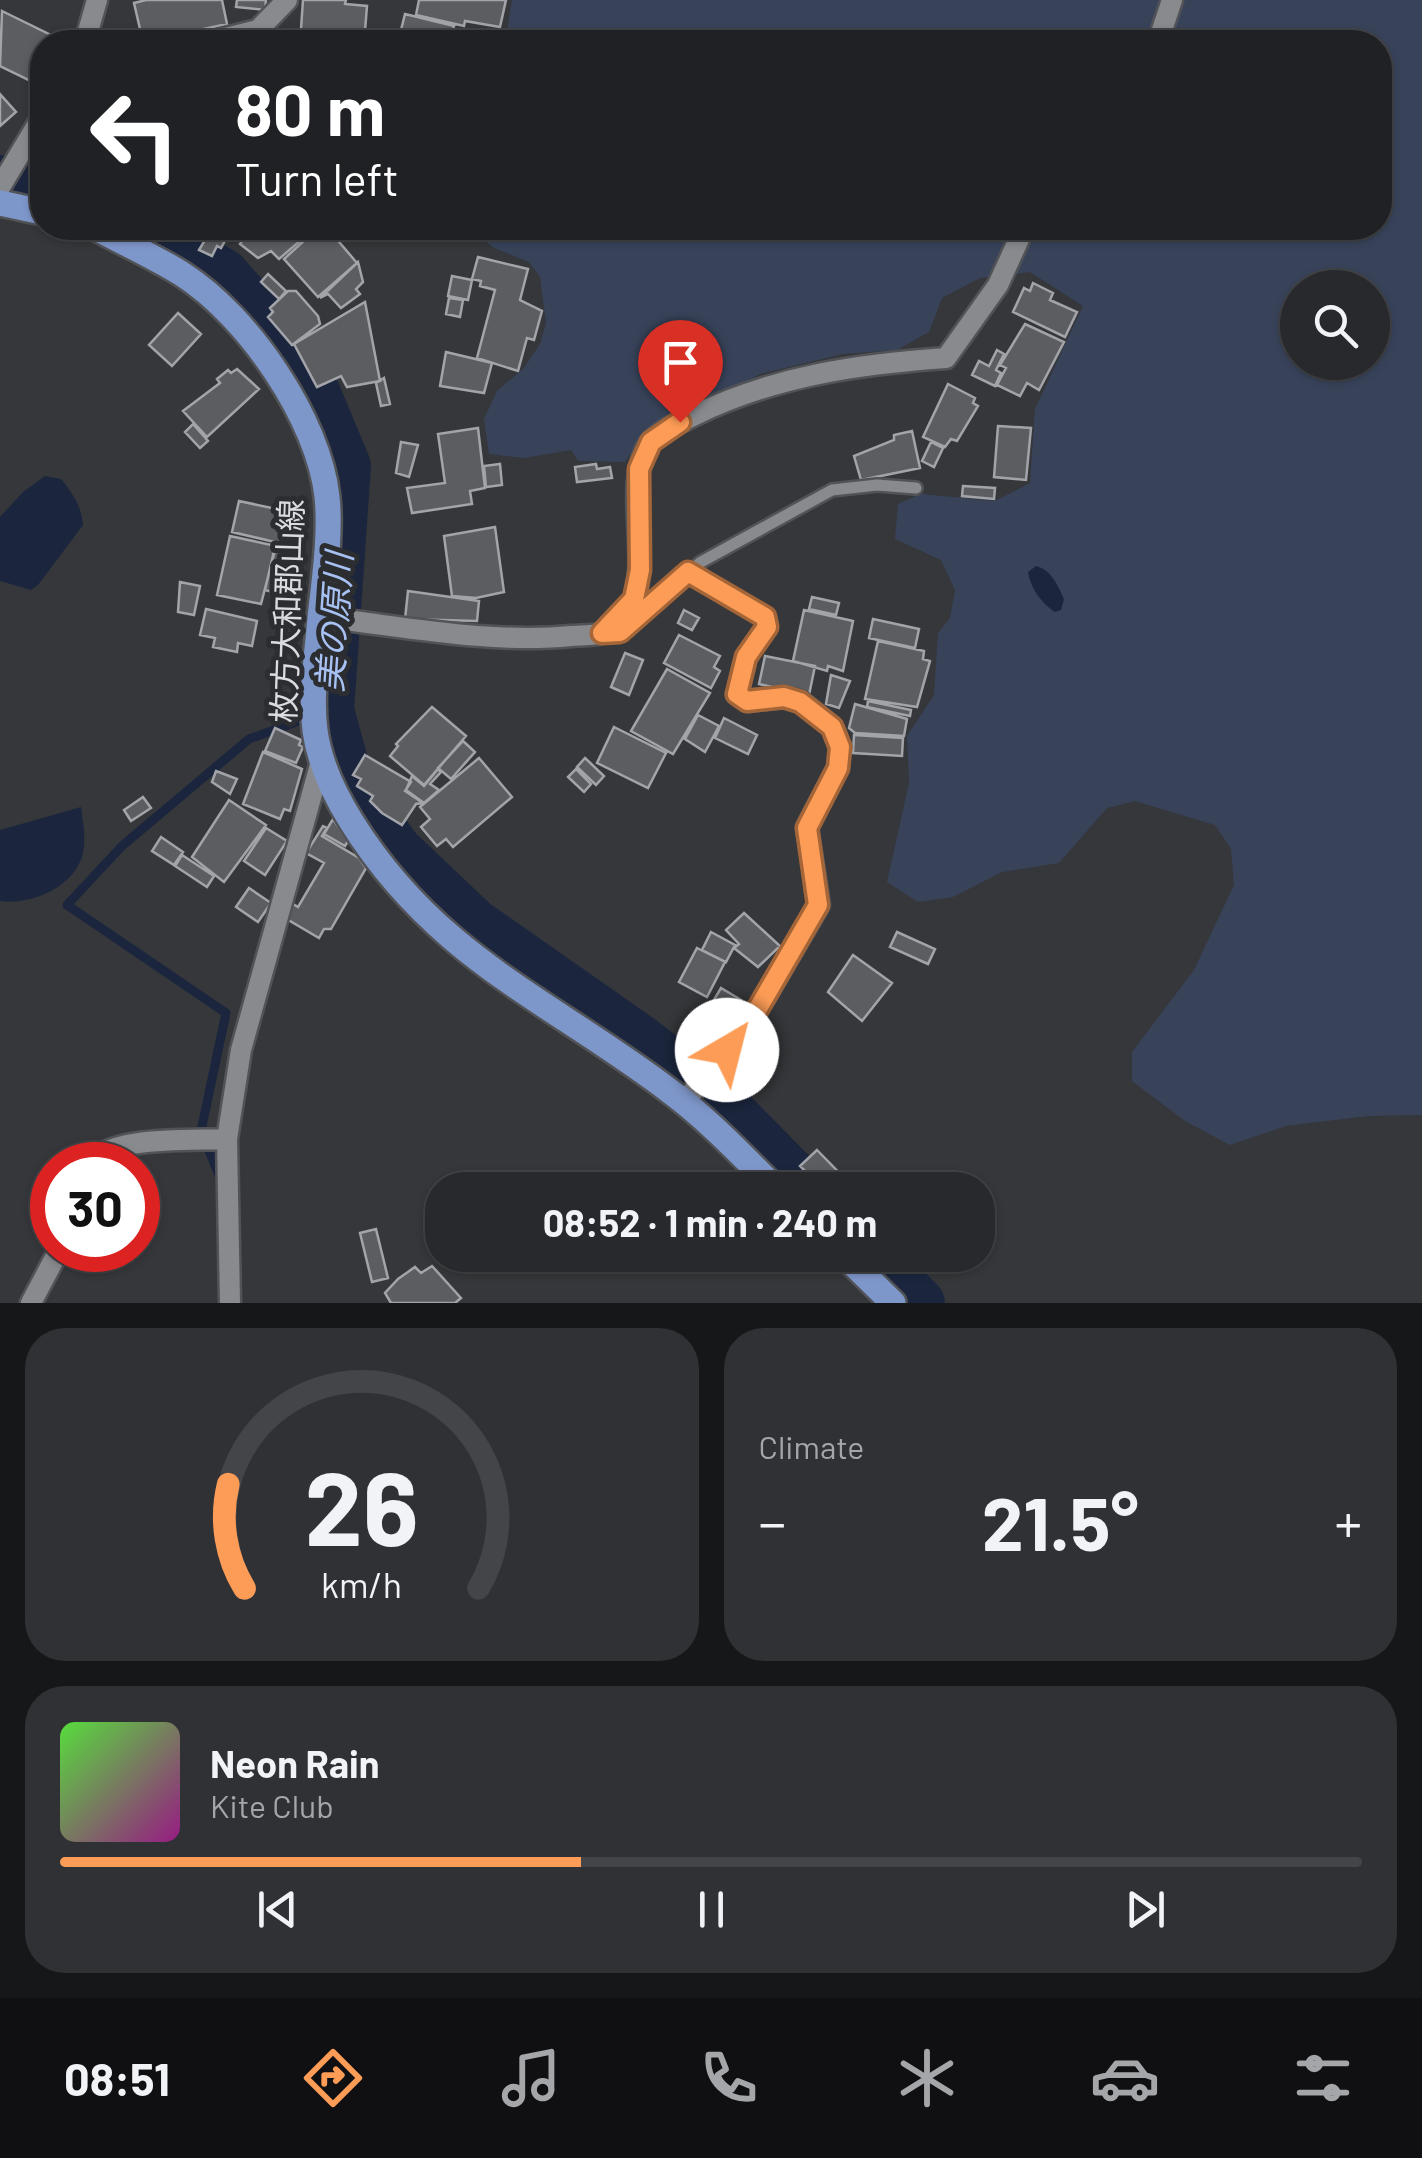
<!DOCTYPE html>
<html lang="en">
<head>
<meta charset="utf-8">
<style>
  body { margin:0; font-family:Barlow,"Noto Sans JP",sans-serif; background:#303134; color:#f1f3f6; height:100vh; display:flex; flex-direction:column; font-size:38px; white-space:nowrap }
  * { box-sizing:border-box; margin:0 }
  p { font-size:32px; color:#a5a6a9 }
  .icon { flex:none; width:55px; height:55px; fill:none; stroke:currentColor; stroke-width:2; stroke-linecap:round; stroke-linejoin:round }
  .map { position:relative; height:1303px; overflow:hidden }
  .details { display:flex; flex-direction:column; gap:25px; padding:25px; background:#161718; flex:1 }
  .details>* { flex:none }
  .banner { position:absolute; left:30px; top:30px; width:1362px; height:210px; border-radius:40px; box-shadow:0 2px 8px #0004,0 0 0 2px #444548; background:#202124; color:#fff; overflow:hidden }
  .fabs { position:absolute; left:1280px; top:270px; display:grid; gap:20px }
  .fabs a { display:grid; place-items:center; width:110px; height:110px; border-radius:50%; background:#28292c; box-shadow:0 2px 8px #0004,0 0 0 2px #444548; font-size:50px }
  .speed { position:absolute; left:30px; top:1142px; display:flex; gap:20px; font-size:50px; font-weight:700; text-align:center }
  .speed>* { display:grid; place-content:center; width:130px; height:130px; border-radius:50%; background:#28292c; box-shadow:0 2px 8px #0004,0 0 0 2px #444548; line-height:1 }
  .speed .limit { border:15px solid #d22; background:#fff; color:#111 }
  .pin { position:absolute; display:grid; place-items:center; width:85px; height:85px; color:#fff; margin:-102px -42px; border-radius:50% 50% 50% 0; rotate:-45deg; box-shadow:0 0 10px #0007 }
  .pin .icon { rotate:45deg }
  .me { position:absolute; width:110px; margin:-55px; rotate:37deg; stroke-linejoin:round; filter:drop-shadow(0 0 8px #0008) }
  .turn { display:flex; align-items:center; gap:35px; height:210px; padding:0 40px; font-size:45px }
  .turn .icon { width:130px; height:130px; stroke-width:2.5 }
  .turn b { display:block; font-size:70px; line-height:85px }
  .big { font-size:75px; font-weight:700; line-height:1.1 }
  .details .widget { flex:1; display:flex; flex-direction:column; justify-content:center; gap:15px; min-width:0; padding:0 35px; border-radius:40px; background:#303134 }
  .details .dial { align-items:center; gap:0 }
  .dial svg { height:260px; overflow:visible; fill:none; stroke:#444548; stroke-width:7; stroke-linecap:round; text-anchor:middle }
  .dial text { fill:#f1f3f6; stroke:none }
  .song { display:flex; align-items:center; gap:30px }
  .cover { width:120px; height:120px; border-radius:15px; background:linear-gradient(135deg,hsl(110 70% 55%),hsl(310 70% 35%)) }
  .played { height:10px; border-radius:5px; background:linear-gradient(90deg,#fd9c56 40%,#444548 40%) }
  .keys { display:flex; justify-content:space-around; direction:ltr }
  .heat { display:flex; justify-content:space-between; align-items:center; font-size:55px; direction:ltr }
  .details .tiles { flex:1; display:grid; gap:25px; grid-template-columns:1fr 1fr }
  .widget:last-child { grid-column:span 2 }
  .trip { position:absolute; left:425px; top:1172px; width:570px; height:100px; border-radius:40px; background:#28292c; box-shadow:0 2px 8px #0004,0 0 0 2px #444548; font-weight:700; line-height:100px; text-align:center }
  .tab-bar { display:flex; height:160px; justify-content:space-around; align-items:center; background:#101012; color:#a5a6a9 }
  .tab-bar .icon { width:70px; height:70px }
  .tab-bar .selected { color:#fd9c56 }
  .tab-bar b { font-size:45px; color:#f1f3f6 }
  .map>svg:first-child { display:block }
  .green { fill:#38435a; fill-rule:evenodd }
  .water { fill:#1b263e }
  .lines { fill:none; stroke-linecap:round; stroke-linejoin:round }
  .stream { stroke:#1b263e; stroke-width:9 }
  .river { stroke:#1b263e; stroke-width:50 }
  .building { fill:#5b5d61; stroke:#a2a4a9; stroke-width:2.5 }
  .lane-casing { stroke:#515357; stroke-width:16 }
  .street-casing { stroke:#515357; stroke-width:25 }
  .primary-casing { stroke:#515357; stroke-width:30 }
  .lane { stroke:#888a8e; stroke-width:11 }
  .street { stroke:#888a8e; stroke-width:20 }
  .primary { stroke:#7e97cb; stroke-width:25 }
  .route-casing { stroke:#a46538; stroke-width:25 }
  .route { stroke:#fd9c56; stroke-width:18 }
  .labels { text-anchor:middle; stroke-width:10; stroke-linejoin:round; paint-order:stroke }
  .street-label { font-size:32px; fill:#dbdcdf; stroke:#2b2d30 }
  .water-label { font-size:35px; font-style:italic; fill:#a8c1f3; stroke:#2b2d30 }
</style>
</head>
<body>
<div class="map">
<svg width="1422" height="1303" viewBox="0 0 1422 1303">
  <rect width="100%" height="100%" fill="#35373a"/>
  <path class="green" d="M 512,0 L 1422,0 L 1422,1115 L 1368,1116 L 1286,1126 L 1230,1145 L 1185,1121 L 1132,1081 L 1132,1052 L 1194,970 L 1234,885 L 1231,849 L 1215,825 L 1135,801 L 1107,808 L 1059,863 L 1002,872 L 953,897 L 918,902 L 887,882 L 909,783 L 907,736 L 934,695 L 938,633 L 950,618 L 955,590 L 941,560 L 895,539 L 898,504 L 920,494 L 995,501 L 1030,483 L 1035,409 L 1083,306 L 1030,272 L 980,278 L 942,298 L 929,332 L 897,350 L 843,354 L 760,374 L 640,438 L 625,462 L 578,461 L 571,450 L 524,458 L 489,454 L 484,419 L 497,391 L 523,369 L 540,344 L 546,323 L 540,277 L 529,262 L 494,248 L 470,228 L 1380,228 L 1380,42 L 505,42 ZM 1298,288 L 1372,288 L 1372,362 L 1298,362 Z"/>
  <path class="water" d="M 45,476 L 61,479 C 73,494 81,505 83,525 L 38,585 L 31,590 L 0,581 L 0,517 L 23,492 Z
    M 1036,566 C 1052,570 1058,586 1064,599 L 1061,610 L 1055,612 C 1042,604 1030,587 1028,572 Z
    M 81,807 C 83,824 88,845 80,862 C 67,890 29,905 0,901 L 0,830 Z"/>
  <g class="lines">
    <path class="stream" d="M 219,1175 L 201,1131 L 226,1013 L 67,905 L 122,846 L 249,739 L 329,710"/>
    <path class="river" d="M 0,180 L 42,188
      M 140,228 L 223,273 L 281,338 L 314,389 L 346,466 L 329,710 L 349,784 L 398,851 L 474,923 L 641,1040 L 719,1100 L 808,1190
      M 872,1255 L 920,1303"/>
  </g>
  <path class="building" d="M 146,0 L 222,0 L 227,24 L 143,42 L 134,3 Z
    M 237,0 L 266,0 L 265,10 L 236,7 Z
    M 303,0 L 346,0 L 345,4 L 367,6 L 365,31 L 301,29 Z
    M 419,0 L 506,0 L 500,27 L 465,21 L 464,26 L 416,15 Z
    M 2,11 L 59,39 L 57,42 L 42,42 L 42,73 L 37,84 L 0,66 Z
    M 405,14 L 454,26 L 450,42 L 398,42 Z
    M 343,31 L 363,32 L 364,42 L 327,42 L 327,32 Z
    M 0,94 L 16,112 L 0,126 Z
    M 232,228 L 221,248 L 217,246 L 212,256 L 199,250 L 205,240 L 186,229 L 183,235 L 171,229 Z
    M 251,228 L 315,228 L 279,259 L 271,251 L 258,258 L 240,244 Z
    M 318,228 L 328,229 L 357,263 L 318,297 L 284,259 Z
    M 478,257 L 528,269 L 520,300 L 542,311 L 534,340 L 527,338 L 518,371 L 477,358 L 495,290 L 480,286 L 481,281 L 472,279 Z
    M 358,262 L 363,282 L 356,289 L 360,294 L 341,308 L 328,294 L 320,298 Z
    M 268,274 L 286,291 L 279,299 L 261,282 Z
    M 452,276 L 472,280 L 468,300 L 448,296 Z
    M 1033,283 L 1053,293 L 1050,300 L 1077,312 L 1065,337 L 1013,312 L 1024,288 L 1030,291 Z
    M 288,291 L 296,291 L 318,316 L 320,324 L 292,345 L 268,317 L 273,312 L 270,308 Z
    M 449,298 L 463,300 L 460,317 L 446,314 Z
    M 365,302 L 380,381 L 347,387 L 341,376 L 317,387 L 294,344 Z
    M 178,313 L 201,334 L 172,366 L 149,345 Z
    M 1025,324 L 1064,342 L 1039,390 L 1027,383 L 1020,396 L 997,385 L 1006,368 L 1000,365 Z
    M 997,350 L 1004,354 L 996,370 L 1001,373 L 995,386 L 972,375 L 979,361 L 989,366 Z
    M 446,352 L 492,363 L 484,393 L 440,386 Z
    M 237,369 L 259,389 L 207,437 L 183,411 L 220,383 L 217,379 L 228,370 L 231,373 Z
    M 384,378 L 390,404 L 381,406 L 376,383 Z
    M 948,384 L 975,398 L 973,403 L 978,406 L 957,441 L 951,439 L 945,447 L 923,437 Z
    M 193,424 L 208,441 L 200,448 L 185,432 Z
    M 998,426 L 1031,428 L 1026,480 L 994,477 Z
    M 478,428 L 485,488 L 470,491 L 472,504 L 412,513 L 407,488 L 445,483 L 438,434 Z
    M 912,431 L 920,468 L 861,480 L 854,456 L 894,440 L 894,435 Z
    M 401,442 L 418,445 L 409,477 L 396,473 Z
    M 931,442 L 943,448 L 934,467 L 922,461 Z
    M 500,464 L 502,485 L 486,487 L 484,466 Z
    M 596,464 L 597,469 L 610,467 L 612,478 L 577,482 L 575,467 Z
    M 963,486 L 995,488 L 994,499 L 962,496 Z
    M 239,501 L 286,511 L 279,543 L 232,532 Z
    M 495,527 L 504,592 L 476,598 L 452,596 L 444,536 Z
    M 230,536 L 276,546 L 261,604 L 217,595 Z
    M 274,551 L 298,556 L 289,596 L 265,590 Z
    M 180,582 L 200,586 L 194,615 L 178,612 Z
    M 408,591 L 479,601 L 477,621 L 405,619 Z
    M 812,597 L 839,603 L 836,615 L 809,609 Z
    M 206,609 L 257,621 L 252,646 L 238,643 L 237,652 L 213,647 L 215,638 L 200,635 Z
    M 684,610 L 699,618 L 692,630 L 678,623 Z
    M 804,610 L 853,621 L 843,671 L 828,666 L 827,671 L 793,661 Z
    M 873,619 L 919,629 L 915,648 L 869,638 Z
    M 679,635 L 720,656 L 714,667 L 720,671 L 711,688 L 664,663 Z
    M 878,641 L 924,651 L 923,659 L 930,661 L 917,707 L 865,699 Z
    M 625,653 L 643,660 L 629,695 L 611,687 Z
    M 765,656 L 815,666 L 809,695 L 759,684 Z
    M 667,669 L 710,693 L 673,754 L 631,731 Z
    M 831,675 L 850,681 L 839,708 L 826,704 Z
    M 868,701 L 911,710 L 910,716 L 867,707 Z
    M 855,704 L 907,719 L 904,736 L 855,733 L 849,728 Z
    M 432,707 L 466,736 L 424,785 L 390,756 L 398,746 L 396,744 Z
    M 698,715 L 719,726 L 705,752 L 685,739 Z
    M 724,718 L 757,735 L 748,754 L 715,738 Z
    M 614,727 L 666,753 L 648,788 L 597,763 Z
    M 275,728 L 301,740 L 299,745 L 303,747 L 296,763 L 265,751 Z
    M 854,735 L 903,738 L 902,756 L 853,753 Z
    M 463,741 L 475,752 L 451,779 L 438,768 Z
    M 263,752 L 302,769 L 290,811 L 284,809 L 280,819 L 243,804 Z
    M 365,755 L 411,782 L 405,791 L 423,803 L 416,804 L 402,825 L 382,813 L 370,801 L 373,796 L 357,786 L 361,779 L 353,775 Z
    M 479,758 L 512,797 L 453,847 L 446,839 L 437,846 L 421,827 L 430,819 L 420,807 Z
    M 585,758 L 604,776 L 596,785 L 577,767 Z
    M 438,769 L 441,772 L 430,784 L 439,790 L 424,803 L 406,790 L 412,776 L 424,786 Z
    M 576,769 L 591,784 L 584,792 L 568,777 Z
    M 216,771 L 237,779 L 230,794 L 212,782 Z
    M 143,797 L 151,808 L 131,821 L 124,810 Z
    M 229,800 L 266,825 L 224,882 L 192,857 Z
    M 333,819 L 348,841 L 345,846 L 324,834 Z
    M 323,826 L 327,828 L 322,836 L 359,858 L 366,868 L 331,929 L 324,929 L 319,938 L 285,918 L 293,904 L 298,907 L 324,863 L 306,853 Z
    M 266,828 L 287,841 L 265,875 L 244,861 Z
    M 161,837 L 183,852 L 174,865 L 152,851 Z
    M 182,855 L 214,876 L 207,887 L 175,866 Z
    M 249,888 L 271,903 L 258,922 L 236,907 Z
    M 744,913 L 780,946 L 758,967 L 734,948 L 739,944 L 726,930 Z
    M 711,932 L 735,945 L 726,962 L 702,950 Z
    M 897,932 L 935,949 L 928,964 L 890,947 Z
    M 697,948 L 725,962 L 707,997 L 679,982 Z
    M 853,955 L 892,983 L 862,1021 L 828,992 Z
    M 721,988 L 741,1000 L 732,1015 L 712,1003 Z
    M 817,1150 L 856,1190 L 824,1190 L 800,1166 Z
    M 436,1200 L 442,1203 L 437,1225 L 427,1220 Z
    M 376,1229 L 388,1278 L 372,1282 L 360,1233 Z
    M 432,1266 L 461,1298 L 455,1303 L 391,1303 L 385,1293 L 398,1279 L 415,1267 L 421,1273 Z"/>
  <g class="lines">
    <defs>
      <path id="lane" d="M 688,572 L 765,617 L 767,627 L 744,666
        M 621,632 L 701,562 L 832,490 L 877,485 L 916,488"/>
      <path id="street" d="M 85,42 L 97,0
        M 210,42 L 258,30 L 287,0
        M 1158,42 L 1172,0
        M 0,187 L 42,117
        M 320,617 C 402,626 489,644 571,636 C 580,635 593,636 602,633 C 673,604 614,493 650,443 C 659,431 681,422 695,415 C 775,376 859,364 946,358 L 998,285 L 1024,228
        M 684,1102 L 749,1024 L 819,905 L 807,827 L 838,768 L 840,747 L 832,727 L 800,701 L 784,697 L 747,701 L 737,694 L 744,666
        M 89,1165 C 107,1135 193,1141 227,1139
        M 31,1303 L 59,1250
        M 230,1303 L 227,1139 L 241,1050 L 320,765"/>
      <path id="primary" d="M 0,203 L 42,212
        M 96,228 C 124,243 155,257 182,274 C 248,316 319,420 327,497 C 331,535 324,580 320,618 C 312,705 302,742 351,821 C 436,958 550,1000 671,1092 C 710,1121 743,1157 777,1190
        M 844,1255 L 893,1303"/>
    </defs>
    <use href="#lane" class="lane-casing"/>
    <use href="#street" class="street-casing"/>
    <use href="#primary" class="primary-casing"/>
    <use href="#lane" class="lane"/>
    <use href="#street" class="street"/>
    <use href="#primary" class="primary"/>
  </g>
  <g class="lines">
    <defs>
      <path id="route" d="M 680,422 L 651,442 L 639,469 L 640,570 L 634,599 L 602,633 L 620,632 L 688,572 L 765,617 L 767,627 L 746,657 L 737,694 L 747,701 L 784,697 L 800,702 L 832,727 L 840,747 L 838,768 L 807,828 L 818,905 L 749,1024 L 727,1050"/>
    </defs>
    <use href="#route" class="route-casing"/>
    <use href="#route" class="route"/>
  </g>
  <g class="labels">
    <g class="street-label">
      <text transform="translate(288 611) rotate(-88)" y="11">枚方大和郡山線</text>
    </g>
    <g class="water-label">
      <text transform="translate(335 622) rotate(-86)" y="12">美の原川</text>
    </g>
  </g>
</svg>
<div class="fabs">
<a><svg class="icon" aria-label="search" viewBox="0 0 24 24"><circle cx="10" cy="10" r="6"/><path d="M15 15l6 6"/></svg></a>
</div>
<div class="speed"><div class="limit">30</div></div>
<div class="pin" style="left:680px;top:422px;background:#d93025"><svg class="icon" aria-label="arrive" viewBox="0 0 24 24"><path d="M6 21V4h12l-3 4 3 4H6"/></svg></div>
<svg class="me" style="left:727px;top:1050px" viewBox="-20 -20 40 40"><circle r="19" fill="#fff"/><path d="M0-13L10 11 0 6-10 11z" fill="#fd9c56"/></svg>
<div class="trip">08:52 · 1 min · 240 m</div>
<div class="banner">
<div class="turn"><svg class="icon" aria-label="left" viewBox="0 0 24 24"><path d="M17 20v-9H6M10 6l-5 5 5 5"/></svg><div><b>80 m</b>Turn left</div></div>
</div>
</div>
<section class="details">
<div class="tiles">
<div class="widget dial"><svg viewBox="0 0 100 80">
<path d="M14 69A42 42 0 1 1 86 69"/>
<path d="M14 69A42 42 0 0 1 9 37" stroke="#fd9c56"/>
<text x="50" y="56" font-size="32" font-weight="700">26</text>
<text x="50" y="72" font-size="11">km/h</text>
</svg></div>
<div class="widget"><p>Climate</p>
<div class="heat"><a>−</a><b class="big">21.5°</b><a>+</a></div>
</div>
<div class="widget">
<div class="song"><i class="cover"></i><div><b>Neon Rain</b><p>Kite Club</p></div></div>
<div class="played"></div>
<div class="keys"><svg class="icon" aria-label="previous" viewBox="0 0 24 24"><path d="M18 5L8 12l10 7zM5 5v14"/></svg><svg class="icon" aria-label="pause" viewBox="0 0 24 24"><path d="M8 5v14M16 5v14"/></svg><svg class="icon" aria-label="next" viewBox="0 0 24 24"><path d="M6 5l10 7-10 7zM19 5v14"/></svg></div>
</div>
</div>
</section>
<nav class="tab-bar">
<b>08:51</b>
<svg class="icon selected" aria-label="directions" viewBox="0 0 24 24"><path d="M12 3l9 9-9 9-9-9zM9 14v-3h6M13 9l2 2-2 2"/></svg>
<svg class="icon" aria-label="music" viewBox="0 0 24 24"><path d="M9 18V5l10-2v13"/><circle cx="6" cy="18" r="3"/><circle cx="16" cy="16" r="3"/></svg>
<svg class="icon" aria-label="phone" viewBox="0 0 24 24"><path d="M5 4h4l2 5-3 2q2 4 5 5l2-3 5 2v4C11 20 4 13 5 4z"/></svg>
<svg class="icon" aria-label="climate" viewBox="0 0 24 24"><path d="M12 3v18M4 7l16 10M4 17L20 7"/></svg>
<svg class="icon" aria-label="car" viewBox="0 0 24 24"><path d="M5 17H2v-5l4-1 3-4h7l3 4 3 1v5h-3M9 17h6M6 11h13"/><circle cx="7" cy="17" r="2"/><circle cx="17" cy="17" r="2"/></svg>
<svg class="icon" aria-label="filters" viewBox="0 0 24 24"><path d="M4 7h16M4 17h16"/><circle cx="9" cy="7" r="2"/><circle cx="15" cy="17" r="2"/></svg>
</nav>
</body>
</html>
